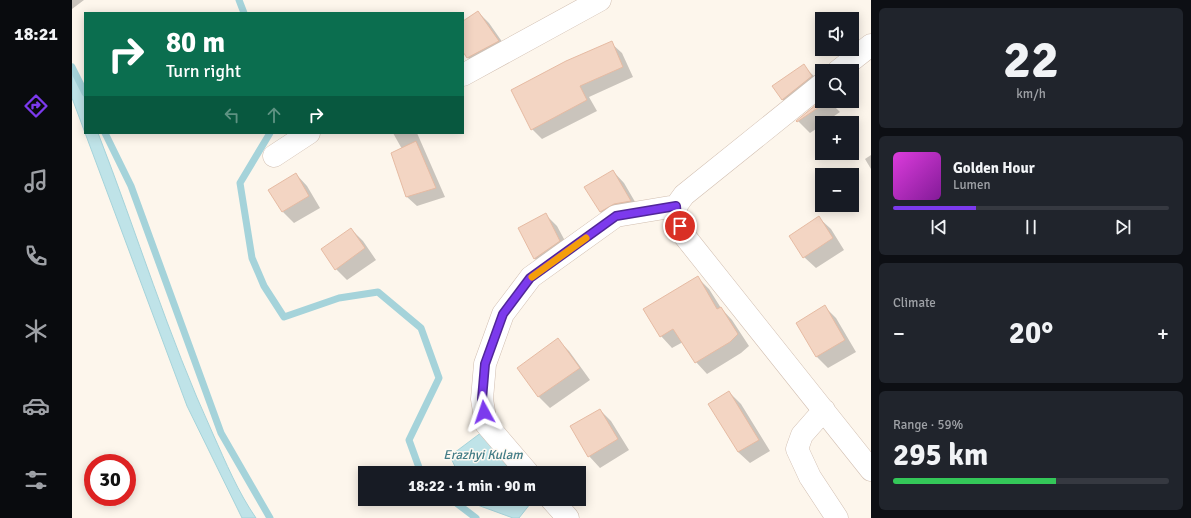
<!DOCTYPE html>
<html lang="en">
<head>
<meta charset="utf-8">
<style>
  body { margin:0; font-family:Signika,sans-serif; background:#20242c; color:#f1f3f6; height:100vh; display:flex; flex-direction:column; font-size:15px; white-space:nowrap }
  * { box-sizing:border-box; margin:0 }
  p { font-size:13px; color:#9ea1a6 }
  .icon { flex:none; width:22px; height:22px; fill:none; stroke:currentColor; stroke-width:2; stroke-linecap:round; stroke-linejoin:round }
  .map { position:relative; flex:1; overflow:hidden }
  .drawer { display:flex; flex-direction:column; gap:8px; padding:8px; background:#0d0f14; width:320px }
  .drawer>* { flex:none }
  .banner { position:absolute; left:12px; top:12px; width:380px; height:122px; border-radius:0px; box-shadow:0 2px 10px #0003; background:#0b6e4f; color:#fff; overflow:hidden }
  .controls { position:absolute; left:743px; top:12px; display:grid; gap:8px }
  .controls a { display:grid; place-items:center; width:44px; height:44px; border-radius:0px; background:#171b24; box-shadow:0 2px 10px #0003; font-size:20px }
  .speed { position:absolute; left:12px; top:454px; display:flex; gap:8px; font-size:20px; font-weight:700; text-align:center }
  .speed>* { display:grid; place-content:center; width:52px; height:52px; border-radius:50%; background:#171b24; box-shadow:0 2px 10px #0003; line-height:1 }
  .speed .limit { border:6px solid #d22; background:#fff; color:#111 }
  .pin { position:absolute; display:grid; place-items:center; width:34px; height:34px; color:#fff; margin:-17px; border:2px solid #fff; border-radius:50%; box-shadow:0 1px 4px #0007 }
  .me { position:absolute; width:44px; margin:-22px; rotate:355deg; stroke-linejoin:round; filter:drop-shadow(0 0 3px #0008) }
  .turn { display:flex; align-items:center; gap:14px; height:84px; padding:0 16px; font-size:18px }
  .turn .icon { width:52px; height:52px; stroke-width:2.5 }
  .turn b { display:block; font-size:28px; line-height:34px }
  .lanes { display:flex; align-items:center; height:38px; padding:0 16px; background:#0003; justify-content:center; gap:20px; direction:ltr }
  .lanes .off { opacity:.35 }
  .big { font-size:30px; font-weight:800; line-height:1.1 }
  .drawer .card { flex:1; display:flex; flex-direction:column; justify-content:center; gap:6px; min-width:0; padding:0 14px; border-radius:6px; background:#20242c }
  .drawer .dial { align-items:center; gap:0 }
  .dial b { font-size:52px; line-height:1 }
  .song { display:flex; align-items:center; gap:12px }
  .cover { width:48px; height:48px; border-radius:6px; background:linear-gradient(135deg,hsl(300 70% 55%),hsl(290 70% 35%)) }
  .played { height:4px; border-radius:2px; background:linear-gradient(90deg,#7c3aed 30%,#363941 30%) }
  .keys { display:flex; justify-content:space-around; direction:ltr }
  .heat { display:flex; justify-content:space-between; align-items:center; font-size:22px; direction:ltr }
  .charge { height:6px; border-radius:3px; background:linear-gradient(90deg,#34c759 59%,#363941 0) }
  .trip { position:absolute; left:286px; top:466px; width:228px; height:40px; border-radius:0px; background:#171b24; box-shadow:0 2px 10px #0003; font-weight:800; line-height:40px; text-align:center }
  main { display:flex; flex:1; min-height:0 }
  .menu { display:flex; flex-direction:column; width:72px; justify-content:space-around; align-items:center; background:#090b0e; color:#9ea1a6 }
  .menu .icon { width:28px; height:28px }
  .menu .on { color:#7c3aed }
  .menu b { font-size:18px; color:#f1f3f6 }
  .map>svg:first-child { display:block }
  .water { fill:#bfe3e8; stroke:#a5d3da }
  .shadow { fill:#0003 }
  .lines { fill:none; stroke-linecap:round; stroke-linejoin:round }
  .stream { stroke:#a5d3da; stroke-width:7 }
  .building { fill:#f3d5c3; stroke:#e6bba3 }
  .minor-casing { stroke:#d1beb0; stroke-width:23 }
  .minor { stroke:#fff; stroke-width:22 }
  .route-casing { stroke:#51269a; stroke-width:10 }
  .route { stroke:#7c3aed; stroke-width:7 }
  .slow { stroke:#f59e0b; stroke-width:7 }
  .labels { text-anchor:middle; stroke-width:3; stroke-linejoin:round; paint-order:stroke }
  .water-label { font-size:13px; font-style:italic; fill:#437c86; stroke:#fffaf3 }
</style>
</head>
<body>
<main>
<nav class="menu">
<b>18:21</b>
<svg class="icon on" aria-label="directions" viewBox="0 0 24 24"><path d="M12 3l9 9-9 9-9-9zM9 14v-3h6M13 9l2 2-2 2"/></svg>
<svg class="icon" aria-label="music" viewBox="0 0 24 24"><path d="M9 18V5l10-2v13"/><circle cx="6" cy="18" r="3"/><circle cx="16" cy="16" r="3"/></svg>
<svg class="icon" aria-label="phone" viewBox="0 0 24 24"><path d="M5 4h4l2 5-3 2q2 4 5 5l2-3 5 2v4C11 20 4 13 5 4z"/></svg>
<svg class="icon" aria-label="climate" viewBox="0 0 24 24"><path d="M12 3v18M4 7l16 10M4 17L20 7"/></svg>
<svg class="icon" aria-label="car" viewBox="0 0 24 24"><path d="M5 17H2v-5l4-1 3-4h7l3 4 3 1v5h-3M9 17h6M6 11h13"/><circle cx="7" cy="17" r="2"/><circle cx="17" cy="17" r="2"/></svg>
<svg class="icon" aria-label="filters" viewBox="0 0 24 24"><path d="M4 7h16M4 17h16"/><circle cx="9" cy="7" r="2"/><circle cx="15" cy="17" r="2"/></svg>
</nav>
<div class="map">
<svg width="799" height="518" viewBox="0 0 799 518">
  <rect width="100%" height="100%" fill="#fdf6ec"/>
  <path class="water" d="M 0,65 L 13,98 L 13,133 L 26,133 C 65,233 96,336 141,434 C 154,463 166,492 184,518 L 170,518 L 115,406 L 0,98 Z
    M 414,429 L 452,473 L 386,473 L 378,456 Z
    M 398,499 L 462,499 L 447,518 L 441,518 L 400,503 Z"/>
  <path class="shadow" d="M 0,0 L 12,0 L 0,9 Z
    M 406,12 L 417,23 L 438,53 L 408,69 L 396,58 L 391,50 L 391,22 Z
    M 539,43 L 550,53 L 561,77 L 517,97 L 525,111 L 470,139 L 460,129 Z
    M 731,66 L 743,77 L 722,111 L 711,100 L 702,86 Z
    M 750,101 L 757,101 L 768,112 L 752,123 L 750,123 L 750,125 L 738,133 L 726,121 Z
    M 321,133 L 345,133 L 373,197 L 345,206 L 335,197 L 320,154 L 330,149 Z
    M 799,155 L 799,169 L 793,159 Z
    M 541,171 L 552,183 L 569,212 L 540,223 L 528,212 Z
    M 224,174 L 235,186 L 248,208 L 222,223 L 211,212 Z
    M 473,214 L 485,226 L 499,252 L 474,270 L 463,259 L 447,228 Z
    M 747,218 L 759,229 L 772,250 L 744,268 L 732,257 Z
    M 279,229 L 291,241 L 304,260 L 275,280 L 264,269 Z
    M 626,278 L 637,289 L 649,308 L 660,320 L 677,346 L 669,353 L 635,374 L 624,362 L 611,342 L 600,348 L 589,336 Z
    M 753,307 L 764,318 L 784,352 L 756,368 L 745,357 L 725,323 Z
    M 486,340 L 497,351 L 518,380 L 478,408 L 467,397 L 446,368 Z
    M 657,392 L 669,404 L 698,451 L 678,463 L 666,452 Z
    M 528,410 L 539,421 L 557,450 L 528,468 L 517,456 Z"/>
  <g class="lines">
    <path class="stream" d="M 167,0 L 172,13
      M 0,67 L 13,93
      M 33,133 L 59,186 L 149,433 L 198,518
      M 198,133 L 168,183 L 180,258 L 192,286 L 212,317 L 267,298 L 306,292 L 349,328 L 367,378 L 337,440 L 349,473
      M 379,499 L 404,518"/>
  </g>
  <path class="building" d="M 406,11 L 427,41 L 395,58 L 391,52 L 391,21 Z
    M 540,41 L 551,67 L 508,86 L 515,100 L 459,130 L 439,90 L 494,61 Z
    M 732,64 L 740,76 L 710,100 L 700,86 Z
    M 750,100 L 756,101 L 725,122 L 724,121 Z
    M 344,141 L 364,188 L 334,197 L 319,153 Z
    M 541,170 L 559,201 L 542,204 L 528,212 L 512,187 Z
    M 224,173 L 237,196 L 210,212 L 196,190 Z
    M 474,213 L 488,241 L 462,259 L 446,228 Z
    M 747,216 L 761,238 L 731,258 L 717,236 Z
    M 279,228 L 293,248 L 263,270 L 249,249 Z
    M 626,276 L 645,309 L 649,307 L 666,334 L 658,342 L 623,363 L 601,329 L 588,337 L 571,309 Z
    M 753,305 L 773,340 L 744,357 L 724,323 Z
    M 486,338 L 508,368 L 466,397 L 445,368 Z
    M 657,391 L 687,440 L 666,452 L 636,404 Z
    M 528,409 L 546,439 L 516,457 L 498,426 Z"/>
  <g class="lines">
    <defs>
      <path id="minor" d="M 766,71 L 799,45
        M 391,75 L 528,0
        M 750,84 L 612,195 L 604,206 L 605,218 L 611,234 L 799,470
        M 202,156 L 237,133
        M 752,410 L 730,435 L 725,449 L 738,477 L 765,518
        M 456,473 L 414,424 L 410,399 L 413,364 L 431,314 L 459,277 L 544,216 L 604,206
        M 479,499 L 496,518"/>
    </defs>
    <use href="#minor" class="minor-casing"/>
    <use href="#minor" class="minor"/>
  </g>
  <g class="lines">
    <defs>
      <path id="route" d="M 412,412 L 410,399 L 413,364 L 431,314 L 458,278 L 544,216 L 604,206 L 605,218 L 608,226"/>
    </defs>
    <use href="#route" class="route-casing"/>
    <use href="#route" class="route"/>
    <path class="slow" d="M 460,277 L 514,238"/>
  </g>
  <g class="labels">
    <g class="water-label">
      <text x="411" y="459">Erazhyi Kulam</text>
    </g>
  </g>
</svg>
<div class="controls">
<a><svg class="icon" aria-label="sound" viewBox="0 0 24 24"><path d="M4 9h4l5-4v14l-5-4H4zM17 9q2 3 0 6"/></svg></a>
<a><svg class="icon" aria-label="search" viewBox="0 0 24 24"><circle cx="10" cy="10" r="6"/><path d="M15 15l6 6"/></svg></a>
<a>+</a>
<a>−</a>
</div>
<div class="speed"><div class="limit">30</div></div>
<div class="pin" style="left:608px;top:226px;background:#d93025"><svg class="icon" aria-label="arrive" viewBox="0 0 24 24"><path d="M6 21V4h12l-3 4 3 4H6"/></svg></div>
<svg class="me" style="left:412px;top:412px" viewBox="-20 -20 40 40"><path d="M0-17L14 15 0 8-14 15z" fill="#7c3aed" stroke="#fff" stroke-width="4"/></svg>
<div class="trip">18:22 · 1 min · 90 m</div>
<div class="banner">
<div class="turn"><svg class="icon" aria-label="right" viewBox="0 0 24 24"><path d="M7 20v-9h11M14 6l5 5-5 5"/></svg><div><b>80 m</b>Turn right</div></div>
<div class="lanes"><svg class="icon off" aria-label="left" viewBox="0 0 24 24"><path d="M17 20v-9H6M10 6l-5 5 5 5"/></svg><svg class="icon off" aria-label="ahead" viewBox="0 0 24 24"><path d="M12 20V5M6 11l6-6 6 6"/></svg><svg class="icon" aria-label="right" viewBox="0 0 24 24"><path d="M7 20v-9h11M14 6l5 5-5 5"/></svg></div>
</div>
</div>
<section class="drawer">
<div class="card dial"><b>22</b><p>km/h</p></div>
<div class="card">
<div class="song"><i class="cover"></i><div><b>Golden Hour</b><p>Lumen</p></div></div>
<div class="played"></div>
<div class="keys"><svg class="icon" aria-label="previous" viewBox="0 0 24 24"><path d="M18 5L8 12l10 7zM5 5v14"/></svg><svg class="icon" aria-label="pause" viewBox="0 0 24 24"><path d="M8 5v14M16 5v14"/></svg><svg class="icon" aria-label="next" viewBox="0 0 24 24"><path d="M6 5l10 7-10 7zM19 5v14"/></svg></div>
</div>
<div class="card"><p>Climate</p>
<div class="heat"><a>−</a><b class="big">20°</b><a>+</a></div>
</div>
<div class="card"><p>Range · 59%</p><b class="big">295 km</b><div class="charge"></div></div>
</section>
</main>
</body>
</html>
